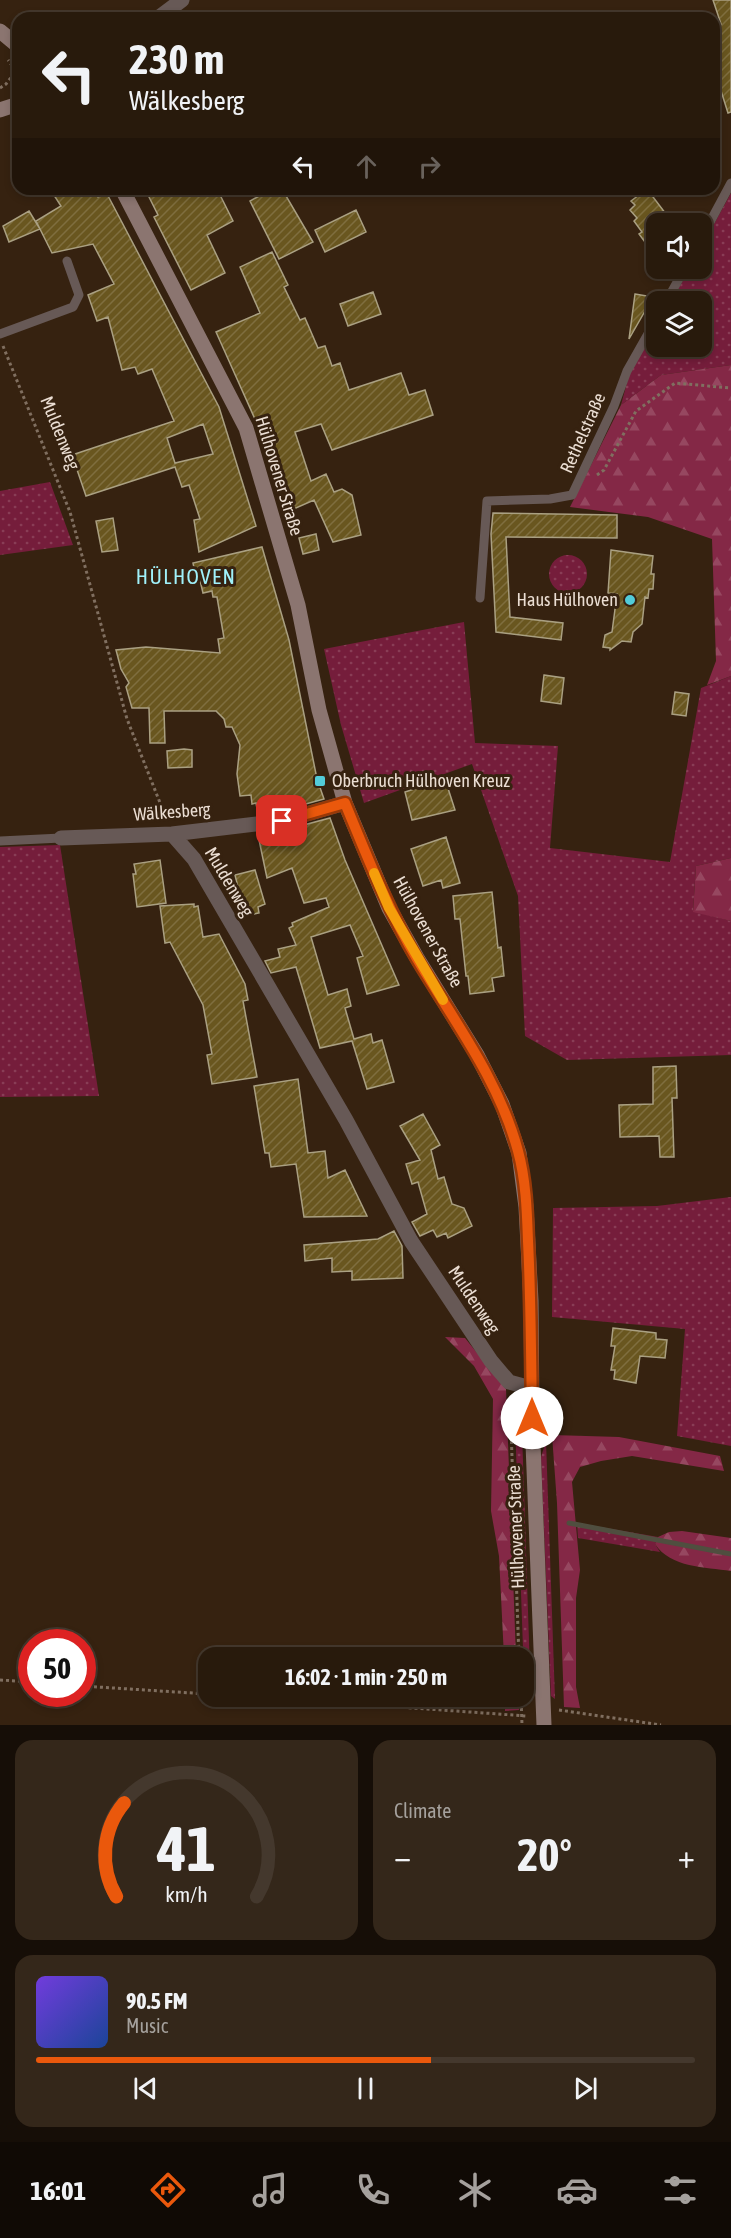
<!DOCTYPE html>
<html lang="en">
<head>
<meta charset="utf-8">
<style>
  body { margin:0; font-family:"Asap Condensed",sans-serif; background:#34271a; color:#f1f3f6; height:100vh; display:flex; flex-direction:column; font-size:22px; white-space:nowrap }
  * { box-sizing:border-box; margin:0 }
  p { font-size:20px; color:#a5a19d }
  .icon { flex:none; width:33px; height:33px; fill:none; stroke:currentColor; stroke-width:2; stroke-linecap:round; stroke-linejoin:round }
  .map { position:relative; height:1725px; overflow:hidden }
  .sheet { display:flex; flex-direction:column; gap:15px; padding:15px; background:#160e07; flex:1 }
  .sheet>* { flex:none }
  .top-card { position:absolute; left:12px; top:12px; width:708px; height:183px; border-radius:18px; box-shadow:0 3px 9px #0003,0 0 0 2px #44382d; background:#281a0c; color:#f1f3f6; overflow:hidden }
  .controls { position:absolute; left:646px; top:213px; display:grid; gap:12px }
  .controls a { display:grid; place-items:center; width:66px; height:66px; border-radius:12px; background:#281a0c; box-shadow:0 3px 9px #0003,0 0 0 2px #44382d; font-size:30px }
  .speed { position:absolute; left:18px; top:1629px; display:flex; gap:12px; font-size:30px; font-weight:700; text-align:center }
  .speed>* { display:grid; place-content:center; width:78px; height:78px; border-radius:50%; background:#281a0c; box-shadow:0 3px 9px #0003,0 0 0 2px #44382d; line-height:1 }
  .speed .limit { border:9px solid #d22; background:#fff; color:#111 }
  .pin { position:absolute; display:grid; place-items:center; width:51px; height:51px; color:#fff; margin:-26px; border-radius:12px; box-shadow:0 3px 9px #0006 }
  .me { position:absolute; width:66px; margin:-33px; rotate:0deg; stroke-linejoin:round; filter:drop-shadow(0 0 4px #0008) }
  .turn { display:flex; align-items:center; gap:21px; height:126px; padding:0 18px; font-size:27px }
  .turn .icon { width:78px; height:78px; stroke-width:2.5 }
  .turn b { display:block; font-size:42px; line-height:51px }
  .lanes { display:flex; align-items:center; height:57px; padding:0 18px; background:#0003; justify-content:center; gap:30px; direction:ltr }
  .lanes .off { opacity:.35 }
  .big { font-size:45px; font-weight:700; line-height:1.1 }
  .sheet .card { flex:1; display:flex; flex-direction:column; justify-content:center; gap:9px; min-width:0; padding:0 21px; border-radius:18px; background:#34271a }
  .sheet .dial { align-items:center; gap:0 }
  .dial svg { height:156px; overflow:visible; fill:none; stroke:#44382d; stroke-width:7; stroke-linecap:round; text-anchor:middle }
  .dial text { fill:#f1f3f6; stroke:none }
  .song { display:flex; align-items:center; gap:18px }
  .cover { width:72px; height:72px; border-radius:9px; background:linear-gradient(135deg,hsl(260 70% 55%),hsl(220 70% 35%)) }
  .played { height:6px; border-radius:3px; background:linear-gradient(90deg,#ea580c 60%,#44382d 60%) }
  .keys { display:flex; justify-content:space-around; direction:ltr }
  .heat { display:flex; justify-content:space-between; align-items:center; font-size:33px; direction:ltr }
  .sheet .tiles { flex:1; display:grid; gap:15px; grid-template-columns:1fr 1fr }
  .card:last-child { grid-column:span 2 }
  .trip { position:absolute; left:198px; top:1647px; width:336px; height:60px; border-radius:18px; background:#281a0c; box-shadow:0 3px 9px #0003,0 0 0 2px #44382d; font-weight:700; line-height:60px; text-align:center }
  .tabs { display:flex; height:96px; justify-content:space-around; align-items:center; background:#100a05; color:#a5a19d }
  .tabs .icon { width:42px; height:42px }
  .tabs .selected { color:#ea580c }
  .tabs b { font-size:27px; color:#f1f3f6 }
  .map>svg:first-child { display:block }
  .grass { fill:url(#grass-dots) }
  .forest { fill:url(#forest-firs) }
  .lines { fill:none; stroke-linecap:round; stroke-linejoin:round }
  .stream { stroke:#4f4e3f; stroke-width:5 }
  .building { fill:url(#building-hatch); stroke:#aaa082; stroke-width:1.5; fill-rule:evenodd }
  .path { stroke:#806f60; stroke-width:3; stroke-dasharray:3 3; stroke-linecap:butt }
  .lane { stroke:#675956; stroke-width:9 }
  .street { stroke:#675956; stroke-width:15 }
  .secondary { stroke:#8b7570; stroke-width:15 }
  .route-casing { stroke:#983908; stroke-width:15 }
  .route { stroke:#ea580c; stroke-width:10 }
  .slow { stroke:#f59e0b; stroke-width:10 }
  .poi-dot { fill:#52cbd8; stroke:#362210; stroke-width:2 }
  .labels { text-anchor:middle; stroke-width:6; stroke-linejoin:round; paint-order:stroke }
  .street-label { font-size:18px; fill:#ebded3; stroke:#362210 }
  .poi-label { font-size:18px; fill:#ebded3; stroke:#362210; text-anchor:end }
  .quarter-label { font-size:21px; letter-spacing:1.5px; fill:#a0f1fa; stroke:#362210 }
</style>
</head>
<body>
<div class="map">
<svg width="731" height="1725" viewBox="0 0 731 1725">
  <defs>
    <pattern id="grass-dots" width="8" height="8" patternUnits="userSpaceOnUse" patternTransform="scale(1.5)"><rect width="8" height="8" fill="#751d3b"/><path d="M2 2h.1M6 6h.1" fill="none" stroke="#893d56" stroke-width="1.8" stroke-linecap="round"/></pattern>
    <pattern id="forest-firs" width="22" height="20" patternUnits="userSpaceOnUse" patternTransform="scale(1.5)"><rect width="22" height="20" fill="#842846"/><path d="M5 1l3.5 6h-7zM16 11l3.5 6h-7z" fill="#964760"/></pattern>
    <pattern id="building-hatch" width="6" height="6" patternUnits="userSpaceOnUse" patternTransform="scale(1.5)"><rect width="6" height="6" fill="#69561f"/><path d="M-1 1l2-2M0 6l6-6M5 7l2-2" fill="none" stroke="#7f6e3f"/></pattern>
  </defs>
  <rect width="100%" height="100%" fill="#362210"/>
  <path class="grass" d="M 731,193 L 731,365 L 661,375 L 621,405 L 629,375 L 657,326 L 657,346 L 702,346 L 702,302 L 671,301 L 690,269 L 702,268 L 702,246 Z
    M 50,482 L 73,545 L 0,555 L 0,491 Z
    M549 574a19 19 0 1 1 38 0a19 19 0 1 1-38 0Z
    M 464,622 L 475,743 L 558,746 L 550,848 L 670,862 L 701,688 L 731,676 L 731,858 L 696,866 L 693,911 L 731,921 L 731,1055 L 567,1060 L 525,1036 L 518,896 L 472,764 L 364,803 L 341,725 L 324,649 Z
    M 60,845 L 99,1096 L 0,1097 L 0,847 Z
    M 731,1197 L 731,1446 L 677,1436 L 685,1329 L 552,1317 L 553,1208 L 657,1206 Z
    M 514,1394 L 521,1402 L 531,1701 L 525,1705 Z
    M 546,1441 L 555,1699 L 551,1696 L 541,1457 Z
    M 577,1523 L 658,1537 L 655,1544 L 660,1552 L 578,1538 Z"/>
  <path class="forest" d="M 731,365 L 731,676 L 707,685 L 716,661 L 712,539 L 648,517 L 570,507 L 621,405 L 661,375 Z
    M 731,858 L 731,921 L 693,912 L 696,866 Z
    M 445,1337 L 465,1338 L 506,1389 L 516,1657 L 504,1657 L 499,1556 L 491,1511 L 493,1399 L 474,1366 Z
    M 552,1435 L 619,1437 L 720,1456 L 724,1471 L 632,1456 L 601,1461 L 580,1467 L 572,1482 L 580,1570 L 576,1598 L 576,1687 L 580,1708 L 564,1707 L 557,1503 Z
    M 682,1531 L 731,1538 L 731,1571 C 705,1567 671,1568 655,1544 L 658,1537 L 669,1532 Z
    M 505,1697 L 518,1697 L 519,1710 L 505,1711 Z"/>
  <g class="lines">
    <path class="stream" d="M 569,1523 L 731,1554"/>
  </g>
  <path class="building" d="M 713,0 L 731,0 L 731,112 L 728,113 L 717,78 L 714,79 L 714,27 L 721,24 Z
    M 50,189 L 93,189 L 98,197 L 106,192 L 219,407 L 256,526 L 199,552 L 194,520 L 200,519 L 189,485 L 182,487 L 175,467 L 86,496 L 72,455 L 174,421 L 152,369 L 138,374 L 135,367 L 122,370 L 108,317 L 97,321 L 88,295 L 114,284 L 93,244 L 52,253 L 36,221 L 61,206 ZM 203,424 L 213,454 L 175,463 L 167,438 Z
    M 145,189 L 187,189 L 191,196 L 204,189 L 217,189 L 233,221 L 207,235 L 225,273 L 191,290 L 154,217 L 158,215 Z
    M 272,189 L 282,189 L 313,242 L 279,259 L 250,201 Z
    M 647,189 L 666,214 L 657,221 L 657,251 L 651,243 L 648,246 L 639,234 L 642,232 L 634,221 L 637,218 L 630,210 L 635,205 L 631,201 Z
    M 356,210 L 366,232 L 325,252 L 315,230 Z
    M 29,211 L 40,229 L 9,242 L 3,226 Z
    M 272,252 L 288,285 L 284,287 L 300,320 L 305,318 L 318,348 L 325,346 L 332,366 L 340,363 L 349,390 L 401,373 L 409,395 L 425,390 L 433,415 L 332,450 L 321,424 L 295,432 L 311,481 L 326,474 L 334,492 L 342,489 L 352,495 L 361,535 L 333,542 L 314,500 L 289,511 L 282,498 L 289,495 L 216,332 L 260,313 L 240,267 Z
    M 373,292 L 381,314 L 348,326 L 340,304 Z
    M 635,294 L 653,297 L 629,339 Z
    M 493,513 L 617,515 L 617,538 L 506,537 L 510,617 L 563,623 L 561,640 L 496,632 L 491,534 Z
    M 113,518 L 118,550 L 102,552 L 96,521 Z
    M 316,534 L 319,550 L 303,554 L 299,538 Z
    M 262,547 L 289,640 L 317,779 L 324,799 L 280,811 L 258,814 L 256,803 L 252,804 L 251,795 L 240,796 L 237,774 L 240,745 L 232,727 L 226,727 L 224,719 L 216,711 L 164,711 L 165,743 L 150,743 L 149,708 L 132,708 L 126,687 L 129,683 L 121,669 L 116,650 L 146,647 L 220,653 L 218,639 L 224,638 L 217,597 L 213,597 L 212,591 L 203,593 L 199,576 L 196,577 L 193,563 Z
    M 611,550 L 653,556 L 651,574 L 654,574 L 653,589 L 649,589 L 648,598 L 645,597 L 642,624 L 633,632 L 631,642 L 622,641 L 610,650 L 610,648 L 603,647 L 605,635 L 612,632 L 617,594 L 608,593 Z
    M 544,675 L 564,678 L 561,704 L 541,701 Z
    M 675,692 L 689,694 L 686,716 L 672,714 Z
    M 184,749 L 192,750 L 192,767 L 168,768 L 167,751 Z
    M 445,779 L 455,810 L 412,820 L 405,792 Z
    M 330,818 L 345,860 L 399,985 L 367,994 L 357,958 L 363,956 L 350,925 L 311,937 L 328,995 L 347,989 L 351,1006 L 345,1008 L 354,1039 L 371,1034 L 373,1043 L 382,1040 L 394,1082 L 367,1089 L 352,1041 L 320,1048 L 296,967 L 271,973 L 265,961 L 280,957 L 278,949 L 296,945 L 289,928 L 293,926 L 292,923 L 329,907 L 326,898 L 304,903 L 292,868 L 267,878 L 258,835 L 285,830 Z
    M 446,837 L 460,883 L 443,888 L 441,880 L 423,886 L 411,849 Z
    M 160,860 L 166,903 L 137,907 L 133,874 L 136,874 L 134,864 Z
    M 255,870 L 265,904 L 258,907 L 259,913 L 245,916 L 235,875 Z
    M 492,892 L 498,948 L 501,947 L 504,976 L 492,978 L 494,991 L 470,994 L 468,976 L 466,976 L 460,919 L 455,919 L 453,896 Z
    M 194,904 L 194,907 L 198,906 L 203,937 L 219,934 L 245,984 L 248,1000 L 243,1001 L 257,1077 L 212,1084 L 207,1055 L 212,1054 L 203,1005 L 170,942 L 165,943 L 160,906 Z
    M 676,1066 L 677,1098 L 672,1098 L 674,1157 L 660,1157 L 659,1136 L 620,1137 L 619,1105 L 653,1104 L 653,1067 Z
    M 298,1079 L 308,1153 L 325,1151 L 328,1178 L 345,1170 L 367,1216 L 304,1217 L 296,1164 L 271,1167 L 269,1153 L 265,1153 L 254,1086 Z
    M 423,1114 L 440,1145 L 431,1150 L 438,1179 L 444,1177 L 452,1204 L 464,1208 L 472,1226 L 448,1238 L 446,1233 L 437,1237 L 433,1230 L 420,1236 L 412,1222 L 427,1214 L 418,1182 L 412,1184 L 406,1164 L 420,1160 L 400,1126 Z
    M 394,1231 L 402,1246 L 403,1278 L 352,1280 L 352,1271 L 332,1272 L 332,1258 L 305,1261 L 304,1245 L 378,1239 Z
    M 613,1328 L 656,1333 L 656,1339 L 667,1340 L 665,1358 L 640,1356 L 636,1383 L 614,1379 L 615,1370 L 611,1370 L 615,1346 L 611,1346 Z"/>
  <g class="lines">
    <path class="path" d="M 0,88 L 6,84 L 16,71 L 8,60
      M 3,346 L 70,512 L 127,719 L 166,818
      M 597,475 L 604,470 L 636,411 L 675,383 L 731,388
      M 510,1399 L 519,1658
      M 0,1680 L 32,1682
      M 82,1686 L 208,1694
      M 241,1696 L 527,1716
      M 521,1696 L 522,1725
      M 559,1710 L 661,1725"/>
    <path class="lane" d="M 702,237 L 731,183
      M 666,302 L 685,268
      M 0,334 L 73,307 L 79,295 L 67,261
      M 480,598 L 487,501 L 550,499 L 572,495 L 614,406 L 627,371 L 657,318
      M 0,841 L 61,838"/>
    <path class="street" d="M 158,18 L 182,0
      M 172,834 L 194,859 L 346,1120 L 411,1241 L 491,1361 L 509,1382 L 531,1388
      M 61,838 L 172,834 L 282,821 L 345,803"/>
    <path class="secondary" d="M 0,31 L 18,46
      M 0,110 L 18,104
      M 122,189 L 246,428 L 298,605 L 319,710 L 345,803 L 389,908 L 417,958 L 477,1055 L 502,1104 L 519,1153 L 526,1207 L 531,1301 L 532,1418 L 544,1725"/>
  </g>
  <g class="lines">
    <defs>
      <path id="route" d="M 282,821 L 345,803 C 367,856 388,910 417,959 C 454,1021 499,1080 518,1151 C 526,1180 527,1212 528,1241 C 531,1300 531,1359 532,1418"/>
    </defs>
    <use href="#route" class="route-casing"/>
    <use href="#route" class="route"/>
    <path class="slow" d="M 374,873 L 389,908 L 443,1000"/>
  </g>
  <g class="poi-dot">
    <circle cx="630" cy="600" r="6"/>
    <rect x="314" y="775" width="12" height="12" rx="3"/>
  </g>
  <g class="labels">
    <g class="street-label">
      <text transform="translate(60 433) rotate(68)" y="6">Muldenweg</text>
      <text transform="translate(583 433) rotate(-66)" y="6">Rethelstraße</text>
      <text transform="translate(279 476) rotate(73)" y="6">Hülhovener Straße</text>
      <text transform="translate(172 812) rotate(-4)" y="6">Wälkesberg</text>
      <text transform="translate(229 882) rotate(59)" y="6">Muldenweg</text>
      <text transform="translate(428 932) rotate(61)" y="6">Hülhovener Straße</text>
      <text transform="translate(474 1300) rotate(56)" y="6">Muldenweg</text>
      <text transform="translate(516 1527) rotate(-92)" y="6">Hülhovener Straße</text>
    </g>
    <g class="poi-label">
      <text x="618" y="606">Haus Hülhoven</text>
      <text x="332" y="787" text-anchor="start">Oberbruch Hülhoven Kreuz</text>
    </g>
    <g class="quarter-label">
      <text x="186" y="584">HÜLHOVEN</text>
    </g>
  </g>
</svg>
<div class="controls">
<a><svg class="icon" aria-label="sound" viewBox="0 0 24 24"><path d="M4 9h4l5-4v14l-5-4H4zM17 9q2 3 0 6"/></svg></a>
<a><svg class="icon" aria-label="layers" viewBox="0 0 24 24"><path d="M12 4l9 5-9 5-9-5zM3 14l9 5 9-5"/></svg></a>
</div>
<div class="speed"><div class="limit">50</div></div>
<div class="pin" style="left:282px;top:821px;background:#d93025"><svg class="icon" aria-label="arrive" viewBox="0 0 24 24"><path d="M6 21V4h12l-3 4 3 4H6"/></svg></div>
<svg class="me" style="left:532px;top:1418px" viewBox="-20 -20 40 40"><circle r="19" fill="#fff"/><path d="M0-13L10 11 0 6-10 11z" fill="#ea580c"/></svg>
<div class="trip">16:02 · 1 min · 250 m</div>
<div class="top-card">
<div class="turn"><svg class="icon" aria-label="left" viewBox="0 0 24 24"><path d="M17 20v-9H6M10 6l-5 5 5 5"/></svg><div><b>230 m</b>Wälkesberg</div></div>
<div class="lanes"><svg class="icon" aria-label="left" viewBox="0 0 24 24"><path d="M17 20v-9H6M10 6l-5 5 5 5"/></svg><svg class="icon off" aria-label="ahead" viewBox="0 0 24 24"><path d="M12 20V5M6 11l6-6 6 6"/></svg><svg class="icon off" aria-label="right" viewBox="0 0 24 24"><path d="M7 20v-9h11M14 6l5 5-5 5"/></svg></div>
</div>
</div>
<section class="sheet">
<div class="tiles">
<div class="card dial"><svg viewBox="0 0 100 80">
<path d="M14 69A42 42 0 1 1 86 69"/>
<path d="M14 69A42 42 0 0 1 18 21" stroke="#ea580c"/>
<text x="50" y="56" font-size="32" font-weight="700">41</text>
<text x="50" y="72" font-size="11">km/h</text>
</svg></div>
<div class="card"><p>Climate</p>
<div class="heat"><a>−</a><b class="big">20°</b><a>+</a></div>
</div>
<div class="card">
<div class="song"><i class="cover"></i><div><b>90.5 FM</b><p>Music</p></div></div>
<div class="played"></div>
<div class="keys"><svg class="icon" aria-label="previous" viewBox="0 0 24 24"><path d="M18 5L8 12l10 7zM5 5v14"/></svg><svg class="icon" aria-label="pause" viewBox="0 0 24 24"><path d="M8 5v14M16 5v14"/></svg><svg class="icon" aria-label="next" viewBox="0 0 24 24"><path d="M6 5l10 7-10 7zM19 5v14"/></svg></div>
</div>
</div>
</section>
<nav class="tabs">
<b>16:01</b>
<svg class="icon selected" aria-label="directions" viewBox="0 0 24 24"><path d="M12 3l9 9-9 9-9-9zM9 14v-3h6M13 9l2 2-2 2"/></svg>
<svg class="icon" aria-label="music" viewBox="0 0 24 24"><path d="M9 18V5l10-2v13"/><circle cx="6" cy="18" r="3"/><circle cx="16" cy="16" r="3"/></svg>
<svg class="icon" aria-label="phone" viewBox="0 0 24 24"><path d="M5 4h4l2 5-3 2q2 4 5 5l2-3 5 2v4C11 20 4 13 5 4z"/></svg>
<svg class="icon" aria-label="climate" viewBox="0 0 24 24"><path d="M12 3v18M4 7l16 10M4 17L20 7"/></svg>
<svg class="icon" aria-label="car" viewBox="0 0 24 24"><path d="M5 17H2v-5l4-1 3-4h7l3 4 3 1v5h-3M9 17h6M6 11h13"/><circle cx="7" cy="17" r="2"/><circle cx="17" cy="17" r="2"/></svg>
<svg class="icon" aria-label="filters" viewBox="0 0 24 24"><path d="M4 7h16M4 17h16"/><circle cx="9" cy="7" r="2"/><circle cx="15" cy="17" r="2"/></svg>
</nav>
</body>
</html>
